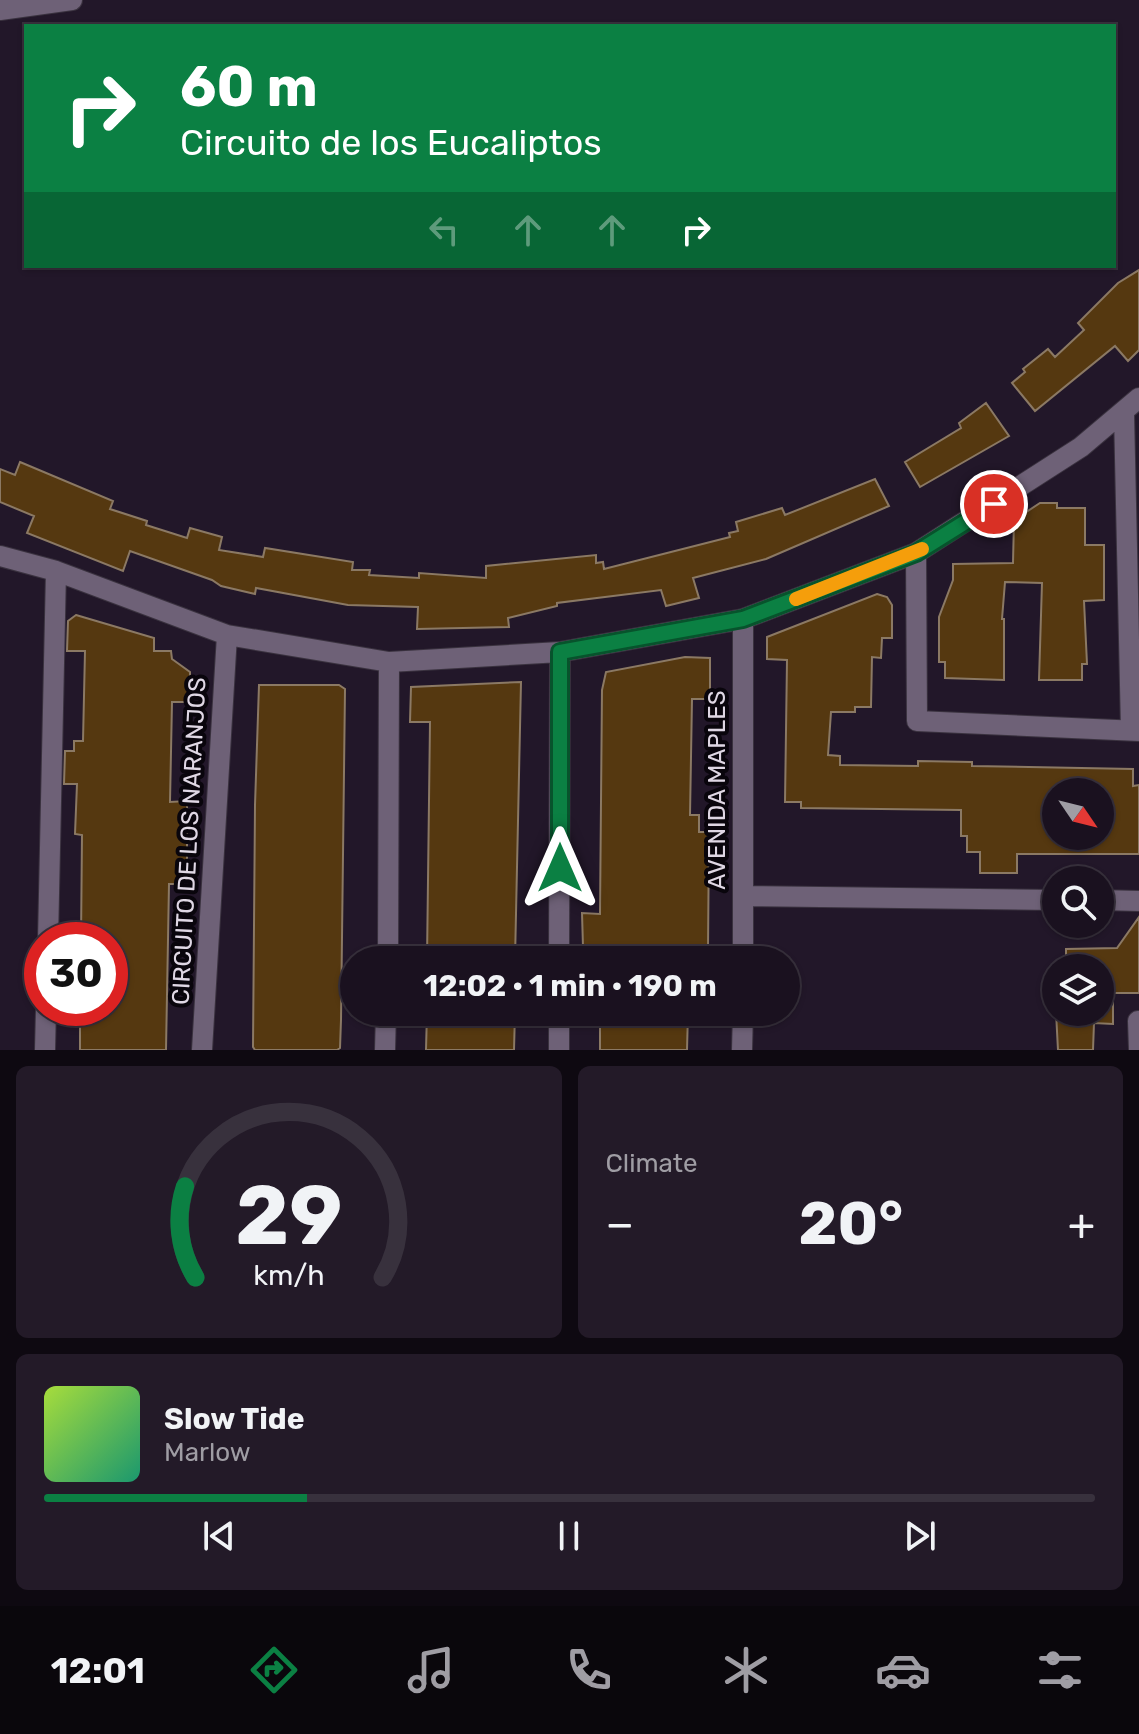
<!DOCTYPE html>
<html lang="en">
<head>
<meta charset="utf-8">
<style>
  body { margin:0; font-family:Rubik,sans-serif; background:#231a28; color:#f1f3f6; height:100vh; display:flex; flex-direction:column; font-size:30px; white-space:nowrap }
  * { box-sizing:border-box; margin:0 }
  p { font-size:26px; color:#9f9da4 }
  .icon { flex:none; width:44px; height:44px; fill:none; stroke:currentColor; stroke-width:2; stroke-linecap:round; stroke-linejoin:round }
  .map { position:relative; height:1050px; overflow:hidden }
  .side { display:flex; flex-direction:column; gap:16px; padding:16px; background:#0e0911; flex:1 }
  .side>* { flex:none }
  .top-card { position:absolute; left:24px; top:24px; width:1092px; height:244px; border-radius:0px; box-shadow:0 2px 6px #0004,0 0 0 2px #38313d; background:#0b8043; color:#fff; overflow:hidden }
  .needle { width:52px; rotate:125deg }
  .buttons { position:absolute; left:1042px; top:778px; display:grid; gap:16px }
  .buttons a { display:grid; place-items:center; width:72px; height:72px; border-radius:50%; background:#1a111f; box-shadow:0 2px 6px #0004,0 0 0 2px #38313d; font-size:40px }
  .speed { position:absolute; left:24px; top:922px; display:flex; gap:16px; font-size:40px; font-weight:700; text-align:center }
  .speed>* { display:grid; place-content:center; width:104px; height:104px; border-radius:50%; background:#1a111f; box-shadow:0 2px 6px #0004,0 0 0 2px #38313d; line-height:1 }
  .speed .limit { border:12px solid #d22; background:#fff; color:#111 }
  .pin { position:absolute; display:grid; place-items:center; width:68px; height:68px; color:#fff; margin:-34px; border:4px solid #fff; border-radius:50%; box-shadow:0 2px 8px #0007 }
  .me { position:absolute; width:88px; margin:-44px; rotate:0deg; stroke-linejoin:round; filter:drop-shadow(0 0 6px #0008) }
  .turn { display:flex; align-items:center; gap:28px; height:168px; padding:0 24px; font-size:36px }
  .turn .icon { width:104px; height:104px; stroke-width:2.5 }
  .turn b { display:block; font-size:56px; line-height:68px }
  .lanes { display:flex; align-items:center; height:76px; padding:0 24px; background:#0003; justify-content:center; gap:40px; direction:ltr }
  .lanes .off { opacity:.35 }
  .big { font-size:60px; font-weight:700; line-height:1.1 }
  .side .card { flex:1; display:flex; flex-direction:column; justify-content:center; gap:12px; min-width:0; padding:0 28px; border-radius:12px; background:#231a28 }
  .side .dial { align-items:center; gap:0 }
  .dial svg { height:208px; overflow:visible; fill:none; stroke:#38313d; stroke-width:7; stroke-linecap:round; text-anchor:middle }
  .dial text { fill:#f1f3f6; stroke:none }
  .song { display:flex; align-items:center; gap:24px }
  .cover { width:96px; height:96px; border-radius:12px; background:linear-gradient(135deg,hsl(80 70% 55%),hsl(160 70% 35%)) }
  .played { height:8px; border-radius:4px; background:linear-gradient(90deg,#0b8043 25%,#38313d 25%) }
  .keys { display:flex; justify-content:space-around; direction:ltr }
  .heat { display:flex; justify-content:space-between; align-items:center; font-size:44px; direction:ltr }
  .side .tiles { flex:1; display:grid; gap:16px; grid-template-columns:1fr 1fr }
  .card:last-child { grid-column:span 2 }
  .trip { position:absolute; left:340px; top:946px; width:460px; height:80px; border-radius:40px; background:#1a111f; box-shadow:0 2px 6px #0004,0 0 0 2px #38313d; font-weight:700; line-height:80px; text-align:center }
  .tab-bar { display:flex; height:128px; justify-content:space-around; align-items:center; background:#0a070c; color:#9f9da4 }
  .tab-bar .icon { width:56px; height:56px }
  .tab-bar .selected { color:#0b8043 }
  .tab-bar b { font-size:36px; color:#f1f3f6 }
  .map>svg:first-child { display:block }
  .building { fill:#553810; stroke:#8b7964; stroke-width:2; fill-rule:evenodd }
  .lines { fill:none; stroke-linecap:round; stroke-linejoin:round }
  .street-casing { stroke:#3a323f; stroke-width:22 }
  .street { stroke:#6e6177; stroke-width:20 }
  .route-casing { stroke:#07532c; stroke-width:20 }
  .route { stroke:#0b8043; stroke-width:14 }
  .slow { stroke:#f59e0b; stroke-width:14 }
  .labels { text-anchor:middle; stroke-width:8; stroke-linejoin:round; paint-order:stroke }
  .street-label { font-size:24px; fill:#dfd7e4; stroke:#09050c }
</style>
</head>
<body>
<div class="map">
<svg width="1139" height="1050" viewBox="0 0 1139 1050">
  <rect width="100%" height="100%" fill="#221729"/>
  <path class="building" d="M 1139,270 L 1139,350 L 1128,361 L 1115,346 L 1035,411 L 1012,383 L 1025,372 L 1023,369 L 1048,349 L 1055,357 L 1084,330 L 1078,323 L 1118,283 Z
    M 986,403 L 1009,436 L 920,487 L 905,462 L 961,428 L 959,423 Z
    M 20,462 L 113,501 L 110,509 L 147,521 L 146,525 L 187,538 L 190,528 L 222,537 L 219,550 L 263,557 L 265,548 L 353,562 L 352,570 L 370,570 L 369,575 L 419,578 L 419,573 L 486,578 L 486,566 L 596,555 L 596,563 L 603,562 L 604,569 L 730,537 L 729,533 L 738,531 L 736,522 L 782,508 L 785,515 L 875,479 L 889,506 L 766,559 L 693,578 L 699,598 L 666,606 L 661,590 L 557,603 L 557,606 L 508,618 L 509,627 L 417,629 L 418,607 L 348,605 L 256,588 L 255,594 L 221,586 L 212,580 L 130,551 L 123,571 L 27,533 L 34,516 L 0,502 L 0,469 L 15,475 Z
    M 1040,503 L 1057,503 L 1057,508 L 1085,508 L 1085,545 L 1104,545 L 1104,600 L 1084,601 L 1087,664 L 1082,664 L 1082,680 L 1039,680 L 1042,583 L 1005,582 L 1002,619 L 1004,619 L 1004,680 L 945,678 L 945,662 L 939,662 L 939,617 L 953,580 L 953,564 L 1013,563 L 1014,520 Z
    M 877,594 L 887,597 L 892,605 L 892,638 L 882,638 L 881,658 L 872,657 L 871,707 L 855,707 L 855,712 L 831,712 L 828,755 L 840,756 L 840,765 L 918,766 L 918,761 L 972,762 L 972,766 L 1133,769 L 1133,786 L 1139,785 L 1139,854 L 1017,854 L 1017,873 L 980,873 L 980,852 L 967,852 L 967,836 L 961,836 L 961,810 L 801,808 L 801,802 L 785,802 L 787,660 L 767,659 L 767,637 ZM 1056,792 L 1100,792 L 1100,836 L 1056,836 Z
    M 76,615 L 154,638 L 154,651 L 171,651 L 172,659 L 190,672 L 190,702 L 172,702 L 170,802 L 187,801 L 187,867 L 178,868 L 178,884 L 169,884 L 166,1050 L 80,1050 L 80,1008 L 110,1008 L 110,940 L 81,940 L 82,835 L 75,834 L 77,784 L 64,784 L 65,751 L 74,751 L 74,741 L 83,741 L 85,651 L 67,651 L 68,621 Z
    M 685,657 L 710,658 L 710,699 L 692,699 L 690,815 L 699,815 L 699,832 L 709,832 L 708,949 L 689,949 L 689,960 L 601,960 L 599,946 L 583,947 L 582,913 L 600,914 L 602,690 L 606,672 Z
    M 521,682 L 515,960 L 427,960 L 430,722 L 410,722 L 411,687 Z
    M 259,685 L 339,685 L 345,689 L 341,1020 L 340,1048 L 337,1050 L 255,1050 L 253,1047 L 255,805 Z
    M 1139,917 L 1139,993 L 1113,993 L 1113,1024 L 1094,1023 L 1093,1050 L 1058,1050 L 1056,1012 L 1100,1012 L 1100,997 L 1103,993 L 1100,993 L 1100,968 L 1066,968 L 1066,949 L 1117,948 Z
    M 427,1012 L 515,1012 L 514,1050 L 426,1050 Z
    M 600,1012 L 688,1012 L 687,1050 L 600,1050 Z"/>
  <g class="lines">
    <defs>
      <path id="street" d="M 0,10 L 72,0
        M 1124,413 L 1131,730
        M 916,553 L 917,721 L 1139,731
        M 0,556 L 56,571 L 227,635 L 389,662 L 560,652 L 743,619 L 916,553 L 1081,447 L 1139,398
        M 743,619 L 743,960
        M 744,896 L 1056,900
        M 1100,900 L 1139,901
        M 48,940 L 56,571
        M 388,960 L 389,662
        M 559,960 L 560,652
        M 1138,1021 L 1139,1050
        M 45,1050 L 46,1008
        M 202,1050 L 227,635
        M 385,1050 L 386,1012
        M 559,1050 L 559,1012
        M 742,1050 L 743,1012"/>
    </defs>
    <use href="#street" class="street-casing"/>
    <use href="#street" class="street"/>
  </g>
  <g class="lines">
    <defs>
      <path id="route" d="M 560,868 L 560,652 L 743,619 L 916,553 L 994,504"/>
    </defs>
    <use href="#route" class="route-casing"/>
    <use href="#route" class="route"/>
    <path class="slow" d="M 796,599 L 922,549"/>
  </g>
  <g class="labels">
    <g class="street-label">
      <text transform="translate(717 790) rotate(-90)" y="8">AVENIDA MAPLES</text>
      <text transform="translate(189 841) rotate(-87)" y="8">CIRCUITO DE LOS NARANJOS</text>
    </g>
  </g>
</svg>
<div class="buttons">
<a><svg class="needle" viewBox="-14 -14 28 28"><path d="M0-13l5 13h-10z" fill="#e53935"/><path d="M0 13l5-13h-10z" fill="#9f9da4"/></svg></a>
<a><svg class="icon" aria-label="search" viewBox="0 0 24 24"><circle cx="10" cy="10" r="6"/><path d="M15 15l6 6"/></svg></a>
<a><svg class="icon" aria-label="layers" viewBox="0 0 24 24"><path d="M12 4l9 5-9 5-9-5zM3 14l9 5 9-5"/></svg></a>
</div>
<div class="speed"><div class="limit">30</div></div>
<div class="pin" style="left:994px;top:504px;background:#d93025"><svg class="icon" aria-label="arrive" viewBox="0 0 24 24"><path d="M6 21V4h12l-3 4 3 4H6"/></svg></div>
<svg class="me" style="left:560px;top:868px" viewBox="-20 -20 40 40"><path d="M0-17L14 15 0 8-14 15z" fill="#0b8043" stroke="#fff" stroke-width="4"/></svg>
<div class="trip">12:02 · 1 min · 190 m</div>
<div class="top-card">
<div class="turn"><svg class="icon" aria-label="right" viewBox="0 0 24 24"><path d="M7 20v-9h11M14 6l5 5-5 5"/></svg><div><b>60 m</b>Circuito de los Eucaliptos</div></div>
<div class="lanes"><svg class="icon off" aria-label="left" viewBox="0 0 24 24"><path d="M17 20v-9H6M10 6l-5 5 5 5"/></svg><svg class="icon off" aria-label="ahead" viewBox="0 0 24 24"><path d="M12 20V5M6 11l6-6 6 6"/></svg><svg class="icon off" aria-label="ahead" viewBox="0 0 24 24"><path d="M12 20V5M6 11l6-6 6 6"/></svg><svg class="icon" aria-label="right" viewBox="0 0 24 24"><path d="M7 20v-9h11M14 6l5 5-5 5"/></svg></div>
</div>
</div>
<section class="side">
<div class="tiles">
<div class="card dial"><svg viewBox="0 0 100 80">
<path d="M14 69A42 42 0 1 1 86 69"/>
<path d="M14 69A42 42 0 0 1 10 34" stroke="#0b8043"/>
<text x="50" y="56" font-size="32" font-weight="700">29</text>
<text x="50" y="72" font-size="11">km/h</text>
</svg></div>
<div class="card"><p>Climate</p>
<div class="heat"><a>−</a><b class="big">20°</b><a>+</a></div>
</div>
<div class="card">
<div class="song"><i class="cover"></i><div><b>Slow Tide</b><p>Marlow</p></div></div>
<div class="played"></div>
<div class="keys"><svg class="icon" aria-label="previous" viewBox="0 0 24 24"><path d="M18 5L8 12l10 7zM5 5v14"/></svg><svg class="icon" aria-label="pause" viewBox="0 0 24 24"><path d="M8 5v14M16 5v14"/></svg><svg class="icon" aria-label="next" viewBox="0 0 24 24"><path d="M6 5l10 7-10 7zM19 5v14"/></svg></div>
</div>
</div>
</section>
<nav class="tab-bar">
<b>12:01</b>
<svg class="icon selected" aria-label="directions" viewBox="0 0 24 24"><path d="M12 3l9 9-9 9-9-9zM9 14v-3h6M13 9l2 2-2 2"/></svg>
<svg class="icon" aria-label="music" viewBox="0 0 24 24"><path d="M9 18V5l10-2v13"/><circle cx="6" cy="18" r="3"/><circle cx="16" cy="16" r="3"/></svg>
<svg class="icon" aria-label="phone" viewBox="0 0 24 24"><path d="M5 4h4l2 5-3 2q2 4 5 5l2-3 5 2v4C11 20 4 13 5 4z"/></svg>
<svg class="icon" aria-label="climate" viewBox="0 0 24 24"><path d="M12 3v18M4 7l16 10M4 17L20 7"/></svg>
<svg class="icon" aria-label="car" viewBox="0 0 24 24"><path d="M5 17H2v-5l4-1 3-4h7l3 4 3 1v5h-3M9 17h6M6 11h13"/><circle cx="7" cy="17" r="2"/><circle cx="17" cy="17" r="2"/></svg>
<svg class="icon" aria-label="filters" viewBox="0 0 24 24"><path d="M4 7h16M4 17h16"/><circle cx="9" cy="7" r="2"/><circle cx="15" cy="17" r="2"/></svg>
</nav>
</body>
</html>
